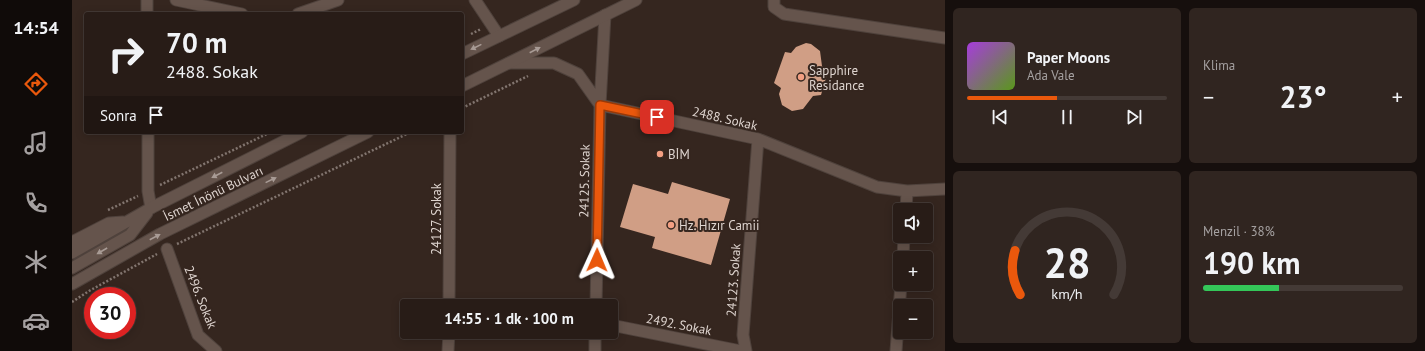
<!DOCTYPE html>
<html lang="tr">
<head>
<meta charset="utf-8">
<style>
  body { margin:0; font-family:"PT Sans",sans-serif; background:#302520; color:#f1f3f6; height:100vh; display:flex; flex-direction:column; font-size:15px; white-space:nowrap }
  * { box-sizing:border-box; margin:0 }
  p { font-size:13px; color:#a5a1a1 }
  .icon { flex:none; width:22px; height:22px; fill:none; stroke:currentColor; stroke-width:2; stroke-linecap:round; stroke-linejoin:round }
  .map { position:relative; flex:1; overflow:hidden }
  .panel { display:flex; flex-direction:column; gap:8px; padding:8px; background:#160f0d; width:480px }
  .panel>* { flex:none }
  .banner { position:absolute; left:12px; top:12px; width:380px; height:122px; border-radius:4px; box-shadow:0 2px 10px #0003,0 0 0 1px #443a36; background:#281c17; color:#f1f3f6; overflow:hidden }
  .controls { position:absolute; left:821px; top:203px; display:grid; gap:8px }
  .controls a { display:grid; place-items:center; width:40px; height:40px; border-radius:4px; background:#281c17; box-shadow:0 2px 10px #0003,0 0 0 1px #443a36; font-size:20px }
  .speed { position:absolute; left:12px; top:287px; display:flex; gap:8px; font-size:20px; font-weight:700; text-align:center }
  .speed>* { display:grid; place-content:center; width:52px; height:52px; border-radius:50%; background:#281c17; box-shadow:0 2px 10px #0003,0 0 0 1px #443a36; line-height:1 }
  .speed .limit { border:6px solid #d22; background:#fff; color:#111 }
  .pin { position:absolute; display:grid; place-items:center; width:34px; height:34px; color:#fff; margin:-17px; border-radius:8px; box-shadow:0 2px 6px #0006 }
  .me { position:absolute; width:44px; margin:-22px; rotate:1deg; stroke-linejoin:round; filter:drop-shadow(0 0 3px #0008) }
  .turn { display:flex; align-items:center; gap:14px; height:84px; padding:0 16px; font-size:18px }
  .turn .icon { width:52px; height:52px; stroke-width:2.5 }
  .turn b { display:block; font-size:28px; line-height:34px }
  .then { display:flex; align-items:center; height:38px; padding:0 16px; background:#0003; gap:8px; font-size:15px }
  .big { font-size:30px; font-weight:700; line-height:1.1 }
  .panel .widget { flex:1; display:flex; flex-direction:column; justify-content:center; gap:6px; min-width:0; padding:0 14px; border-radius:6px; background:#302520 }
  .panel .dial { align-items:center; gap:0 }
  .dial svg { height:104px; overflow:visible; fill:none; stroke:#443a36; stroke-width:7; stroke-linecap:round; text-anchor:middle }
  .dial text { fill:#f1f3f6; stroke:none }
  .song { display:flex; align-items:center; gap:12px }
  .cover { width:48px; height:48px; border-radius:6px; background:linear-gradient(135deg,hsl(280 70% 55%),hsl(90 70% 35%)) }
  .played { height:4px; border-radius:2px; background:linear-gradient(90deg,#ea580c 45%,#443a36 45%) }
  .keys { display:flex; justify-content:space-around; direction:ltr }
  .heat { display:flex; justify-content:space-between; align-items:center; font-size:22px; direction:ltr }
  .charge { height:6px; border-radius:3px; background:linear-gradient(90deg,#34c759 38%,#443a36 0) }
  .panel .tiles { flex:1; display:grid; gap:8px; grid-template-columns:repeat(2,1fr) }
  .trip { position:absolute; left:328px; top:299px; width:218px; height:40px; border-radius:4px; background:#281c17; box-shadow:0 2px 10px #0003,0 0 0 1px #443a36; font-weight:700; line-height:40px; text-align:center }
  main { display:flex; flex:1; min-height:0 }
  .menu { display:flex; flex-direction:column; width:72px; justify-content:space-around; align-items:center; background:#100b09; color:#a5a1a1 }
  .menu .icon { width:28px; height:28px }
  .menu .active { color:#ea580c }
  .menu b { font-size:18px; color:#f1f3f6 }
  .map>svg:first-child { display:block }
  .building { fill:#d09e85 }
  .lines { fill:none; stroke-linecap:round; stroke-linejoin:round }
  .minor-casing { stroke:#4f423c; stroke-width:13 }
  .secondary-casing { stroke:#4f423c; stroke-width:13 }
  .path { stroke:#82756f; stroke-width:2.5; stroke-dasharray:2 2; stroke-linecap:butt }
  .minor { stroke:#65544c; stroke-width:11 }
  .secondary { stroke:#65544c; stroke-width:11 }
  .oneway { fill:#a89b95 }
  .route-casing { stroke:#983908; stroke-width:10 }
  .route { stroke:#ea580c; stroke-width:7 }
  .poi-dot { fill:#f39f82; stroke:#35261f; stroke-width:1.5 }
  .labels { text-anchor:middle; stroke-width:4; stroke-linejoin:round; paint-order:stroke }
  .poi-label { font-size:13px; fill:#dfd5d0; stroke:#35261f; text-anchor:start }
  .street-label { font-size:13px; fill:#dfd5d0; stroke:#35261f }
</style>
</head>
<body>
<main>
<nav class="menu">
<b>14:54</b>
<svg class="icon active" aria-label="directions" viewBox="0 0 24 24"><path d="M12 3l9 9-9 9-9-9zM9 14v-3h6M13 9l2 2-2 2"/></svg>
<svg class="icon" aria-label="music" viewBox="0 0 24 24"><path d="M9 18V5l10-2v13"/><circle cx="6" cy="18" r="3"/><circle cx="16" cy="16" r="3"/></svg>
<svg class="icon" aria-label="phone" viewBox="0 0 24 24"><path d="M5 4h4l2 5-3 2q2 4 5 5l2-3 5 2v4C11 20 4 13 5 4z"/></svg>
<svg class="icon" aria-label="climate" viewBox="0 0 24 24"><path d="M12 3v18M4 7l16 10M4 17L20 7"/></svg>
<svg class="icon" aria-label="car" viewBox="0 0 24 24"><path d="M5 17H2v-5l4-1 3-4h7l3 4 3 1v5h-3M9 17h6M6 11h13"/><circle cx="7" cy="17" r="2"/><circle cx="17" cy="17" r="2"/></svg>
</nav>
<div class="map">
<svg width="873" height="351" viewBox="0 0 873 351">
  <rect width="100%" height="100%" fill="#35261f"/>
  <path class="building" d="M 734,43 L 739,44 L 748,51 L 750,66 L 756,71 L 749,95 L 741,96 L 731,109 L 720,111 L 710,105 L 707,94 L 709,88 L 702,83 L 713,52 L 719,53 L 724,47 Z
    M 600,182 L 658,199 L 639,265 L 580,248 L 583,237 L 548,227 L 561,184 L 596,194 Z"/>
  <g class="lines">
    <defs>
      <path id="minor" d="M 75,0 L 75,14
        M 104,0 L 170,14
        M 403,0 L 427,36
        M 702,0 L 702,7 L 712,14 L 873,38
        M 226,14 L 266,0
        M 437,63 L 482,63 L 506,74 L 528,105 L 686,139 L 805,187 L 835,191 L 873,189
        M 76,132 L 76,191 L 79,208
        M 834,210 L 835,191
        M 95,249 L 126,335 L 144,351
        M 831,258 L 832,236
        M 377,306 L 378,132
        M 524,306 L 528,105 L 533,15
        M 539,325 L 669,351
        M 376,351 L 377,332
        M 523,351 L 523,332
        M 674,351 L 671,335 L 686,139
        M 824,351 L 829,284"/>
      <path id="secondary" d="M 390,54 L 502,0
        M 390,86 L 564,0
        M 0,242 L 37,223 L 51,222
        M 0,253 L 79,208 L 230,132
        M 0,268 L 58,235 L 75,213
        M 0,284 L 88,234 L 296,132"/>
    </defs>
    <use href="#minor" class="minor-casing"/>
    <use href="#secondary" class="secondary-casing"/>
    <path class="path" d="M 399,34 L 409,29
      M 390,108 L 456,76
      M 88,185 L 199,132
      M 36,210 L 66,196
      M 105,244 L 339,132
      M 0,302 L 17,291 L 85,254"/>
    <use href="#minor" class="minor"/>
    <use href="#secondary" class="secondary"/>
  </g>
  <defs><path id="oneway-solid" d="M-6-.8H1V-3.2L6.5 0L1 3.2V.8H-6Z"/></defs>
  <g class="oneway">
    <use href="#oneway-solid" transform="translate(404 47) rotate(154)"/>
    <use href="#oneway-solid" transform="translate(463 50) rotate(-27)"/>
    <use href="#oneway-solid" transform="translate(145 175) rotate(153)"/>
    <use href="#oneway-solid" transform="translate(199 180) rotate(-26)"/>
    <use href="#oneway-solid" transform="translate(83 237) rotate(-28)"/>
    <use href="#oneway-solid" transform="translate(30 251) rotate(150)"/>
  </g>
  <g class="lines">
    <defs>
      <path id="route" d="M 525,260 L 528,105 L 585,117"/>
    </defs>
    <use href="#route" class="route-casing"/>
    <use href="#route" class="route"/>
  </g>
  <g class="poi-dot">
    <circle cx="729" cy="77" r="4"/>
    <circle cx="588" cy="154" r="4"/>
    <circle cx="599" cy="225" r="4"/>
  </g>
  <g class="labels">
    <g class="poi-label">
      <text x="737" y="75">Sapphire<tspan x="737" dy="15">Residance</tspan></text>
      <text x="596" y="159">BİM</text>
      <text x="607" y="230">Hz. Hızır Camii</text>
    </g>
    <g class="street-label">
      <text transform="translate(653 118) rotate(13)" y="5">2488. Sokak</text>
      <text transform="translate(512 181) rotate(-89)" y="5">24125. Sokak</text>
      <text transform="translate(141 193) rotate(-26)" y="5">İsmet İnönü Bulvarı</text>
      <text transform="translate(364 219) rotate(-90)" y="5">24127. Sokak</text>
      <text transform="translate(661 280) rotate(-86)" y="5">24123. Sokak</text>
      <text transform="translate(129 297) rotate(68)" y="5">2496. Sokak</text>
      <text transform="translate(607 324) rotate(11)" y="5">2492. Sokak</text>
    </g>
  </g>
</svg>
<div class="controls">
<a><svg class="icon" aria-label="sound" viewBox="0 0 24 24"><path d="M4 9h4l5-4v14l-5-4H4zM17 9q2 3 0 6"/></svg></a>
<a>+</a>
<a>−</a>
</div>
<div class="speed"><div class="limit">30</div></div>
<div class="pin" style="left:585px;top:117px;background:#d93025"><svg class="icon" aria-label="arrive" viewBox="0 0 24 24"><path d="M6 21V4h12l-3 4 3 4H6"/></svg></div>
<svg class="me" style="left:525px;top:260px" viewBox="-20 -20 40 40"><path d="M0-17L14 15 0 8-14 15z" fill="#ea580c" stroke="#fff" stroke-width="4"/></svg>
<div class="trip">14:55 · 1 dk · 100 m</div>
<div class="banner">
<div class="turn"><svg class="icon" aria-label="right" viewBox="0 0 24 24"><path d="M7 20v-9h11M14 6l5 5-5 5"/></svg><div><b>70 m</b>2488. Sokak</div></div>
<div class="then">Sonra<svg class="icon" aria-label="arrive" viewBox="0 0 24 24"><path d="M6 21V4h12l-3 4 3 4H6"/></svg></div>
</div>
</div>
<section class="panel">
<div class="tiles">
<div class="widget">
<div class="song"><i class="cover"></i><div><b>Paper Moons</b><p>Ada Vale</p></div></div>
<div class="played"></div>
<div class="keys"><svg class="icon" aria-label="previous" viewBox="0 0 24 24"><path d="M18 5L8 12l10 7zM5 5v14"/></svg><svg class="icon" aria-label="pause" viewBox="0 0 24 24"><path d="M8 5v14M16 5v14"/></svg><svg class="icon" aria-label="next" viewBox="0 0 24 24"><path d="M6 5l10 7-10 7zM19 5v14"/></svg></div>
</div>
<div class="widget"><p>Klima</p>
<div class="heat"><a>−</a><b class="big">23°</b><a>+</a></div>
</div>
<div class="widget dial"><svg viewBox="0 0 100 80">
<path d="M14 69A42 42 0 1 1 86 69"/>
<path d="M14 69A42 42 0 0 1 10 35" stroke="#ea580c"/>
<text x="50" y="56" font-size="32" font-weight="700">28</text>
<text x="50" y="72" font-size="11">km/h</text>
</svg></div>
<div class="widget"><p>Menzil · 38%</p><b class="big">190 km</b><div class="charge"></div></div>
</div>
</section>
</main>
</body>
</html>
